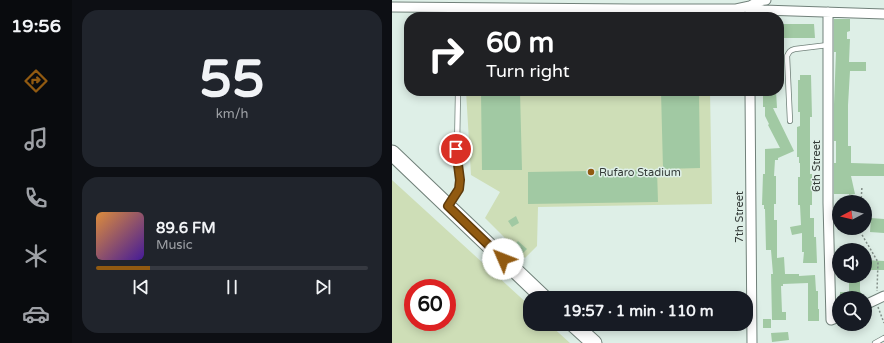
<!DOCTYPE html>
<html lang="en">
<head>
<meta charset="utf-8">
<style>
  body { margin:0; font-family:"Varela Round",sans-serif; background:#20242c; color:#f1f3f6; height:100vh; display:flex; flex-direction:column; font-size:15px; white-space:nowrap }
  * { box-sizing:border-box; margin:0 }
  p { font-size:13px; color:#9ea1a6 }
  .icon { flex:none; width:22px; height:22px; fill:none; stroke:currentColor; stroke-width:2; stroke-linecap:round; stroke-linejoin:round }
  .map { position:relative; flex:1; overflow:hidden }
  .panel { display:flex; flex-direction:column; gap:10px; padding:10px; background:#0d0f14; width:320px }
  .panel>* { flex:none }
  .top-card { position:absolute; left:12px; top:12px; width:380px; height:84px; border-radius:16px; box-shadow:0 2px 10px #0003; background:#202124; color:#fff; overflow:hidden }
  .needle { width:26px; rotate:263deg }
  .fabs { position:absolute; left:440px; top:195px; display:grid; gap:8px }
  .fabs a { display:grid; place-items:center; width:40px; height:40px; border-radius:50%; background:#171b24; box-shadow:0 2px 10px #0003; font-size:20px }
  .speed { position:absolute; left:12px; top:279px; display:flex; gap:8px; font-size:20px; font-weight:700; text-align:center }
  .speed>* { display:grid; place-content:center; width:52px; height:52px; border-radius:50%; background:#171b24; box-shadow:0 2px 10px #0003; line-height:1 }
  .speed .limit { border:6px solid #d22; background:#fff; color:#111 }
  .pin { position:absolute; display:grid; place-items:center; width:34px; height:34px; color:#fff; margin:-17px; border:2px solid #fff; border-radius:50%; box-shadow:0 1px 4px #0007 }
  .me { position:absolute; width:44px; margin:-22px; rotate:314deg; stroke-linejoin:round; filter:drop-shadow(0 0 3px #0008) }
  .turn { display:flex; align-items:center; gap:14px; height:84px; padding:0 16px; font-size:18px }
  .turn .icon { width:52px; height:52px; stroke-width:2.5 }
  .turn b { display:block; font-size:28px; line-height:34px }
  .panel .widget { flex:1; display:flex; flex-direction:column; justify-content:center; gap:6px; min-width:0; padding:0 14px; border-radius:16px; background:#20242c }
  .panel .dial { align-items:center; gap:0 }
  .dial b { font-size:52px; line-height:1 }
  .song { display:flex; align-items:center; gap:12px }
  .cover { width:48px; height:48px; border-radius:6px; background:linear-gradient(135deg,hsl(30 70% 55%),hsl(260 70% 35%)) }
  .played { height:4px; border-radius:2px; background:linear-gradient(90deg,#915a11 20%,#363941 20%) }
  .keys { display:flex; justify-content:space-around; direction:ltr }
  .trip { position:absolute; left:131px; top:291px; width:230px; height:40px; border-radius:16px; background:#171b24; box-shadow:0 2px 10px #0003; font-weight:700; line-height:40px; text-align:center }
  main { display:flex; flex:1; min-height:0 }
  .menu { display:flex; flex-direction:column; width:72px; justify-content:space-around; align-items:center; background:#090b0e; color:#9ea1a6 }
  .menu .icon { width:28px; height:28px }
  .menu .active { color:#915a11 }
  .menu b { font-size:18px; color:#f1f3f6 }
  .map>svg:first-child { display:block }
  .green { fill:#cedeb7; fill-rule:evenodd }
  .building { fill:#a1c9a3 }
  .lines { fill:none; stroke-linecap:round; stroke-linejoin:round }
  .service-casing { stroke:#71817a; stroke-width:6 }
  .minor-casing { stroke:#71817a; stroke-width:11 }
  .primary-casing { stroke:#71817a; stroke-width:17 }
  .path { stroke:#84908a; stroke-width:1.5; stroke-dasharray:2 2; stroke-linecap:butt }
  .service { stroke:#fff; stroke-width:4.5 }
  .minor { stroke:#fff; stroke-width:9 }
  .primary { stroke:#fff; stroke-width:15 }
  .route-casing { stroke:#5e3a0b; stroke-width:10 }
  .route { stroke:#915a11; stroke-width:7 }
  .poi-dot { fill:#915a11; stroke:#deefe7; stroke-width:1.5 }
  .labels { text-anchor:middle; stroke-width:3; stroke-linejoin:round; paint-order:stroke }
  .street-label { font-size:11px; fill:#363d3a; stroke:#deefe7 }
  .poi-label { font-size:11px; fill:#363d3a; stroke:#deefe7; text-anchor:start }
</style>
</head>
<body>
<main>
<nav class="menu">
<b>19:56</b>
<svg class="icon active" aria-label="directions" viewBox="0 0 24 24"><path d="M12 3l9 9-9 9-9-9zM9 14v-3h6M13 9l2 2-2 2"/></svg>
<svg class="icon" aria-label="music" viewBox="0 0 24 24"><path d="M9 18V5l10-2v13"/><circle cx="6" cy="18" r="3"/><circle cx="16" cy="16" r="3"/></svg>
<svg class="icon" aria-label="phone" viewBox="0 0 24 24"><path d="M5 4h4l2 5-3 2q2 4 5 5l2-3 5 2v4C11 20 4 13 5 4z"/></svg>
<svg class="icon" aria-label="climate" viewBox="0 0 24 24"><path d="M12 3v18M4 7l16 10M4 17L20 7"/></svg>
<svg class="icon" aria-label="car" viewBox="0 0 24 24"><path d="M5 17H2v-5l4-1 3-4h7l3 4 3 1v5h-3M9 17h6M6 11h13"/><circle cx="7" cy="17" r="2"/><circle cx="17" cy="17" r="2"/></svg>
</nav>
<section class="panel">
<div class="widget dial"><b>55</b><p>km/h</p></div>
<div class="widget">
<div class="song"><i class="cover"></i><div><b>89.6 FM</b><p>Music</p></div></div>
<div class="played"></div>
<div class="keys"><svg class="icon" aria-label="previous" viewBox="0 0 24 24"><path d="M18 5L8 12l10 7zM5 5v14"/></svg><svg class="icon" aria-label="pause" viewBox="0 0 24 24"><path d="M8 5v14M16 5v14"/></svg><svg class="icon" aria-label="next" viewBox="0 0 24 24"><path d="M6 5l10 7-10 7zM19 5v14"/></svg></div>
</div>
</section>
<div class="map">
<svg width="492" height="343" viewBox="0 0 492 343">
  <rect width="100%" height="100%" fill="#deefe7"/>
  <path class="green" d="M 74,91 L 318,91 L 320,204 L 146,207 L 145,246 L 133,258 L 93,218 L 108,192 L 79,175 Z
    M 0,180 L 138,306 L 138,324 L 157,324 L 178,343 L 0,343 ZM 21,288 L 55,288 L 55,322 L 21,322 Z"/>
  <path class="building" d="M 442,19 L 458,19 L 458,31 L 455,32 L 455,39 L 458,39 L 457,62 L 474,62 L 474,71 L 458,71 L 456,105 L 456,146 L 459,146 L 459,163 L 492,164 L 492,176 L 459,176 L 463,194 L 457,195 L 457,194 L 442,194 L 442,163 L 444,163 L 444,141 L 442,141 L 442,104 L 444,52 L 442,52 Z
    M 390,24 L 422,24 L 423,38 L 390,38 Z
    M 408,75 L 419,75 L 420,117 L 418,117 L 418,174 L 420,174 L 420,205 L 418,205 L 418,218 L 422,218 L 422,237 L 424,237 L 425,263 L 411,263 L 412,252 L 410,252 L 410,233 L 400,235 L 398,227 L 409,225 L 408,205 L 406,205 L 406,177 L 408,177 L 408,163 L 407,163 L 407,157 L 405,157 L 405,127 L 408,126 L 408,112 L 406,112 L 406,80 L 408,80 Z
    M 89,91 L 128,91 L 130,170 L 90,170 Z
    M 269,91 L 307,91 L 308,168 L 271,169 Z
    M 371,91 L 384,91 L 385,108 L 381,108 L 402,151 L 386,158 L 386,160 L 383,160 L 382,176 L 384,176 L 384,204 L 382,204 L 382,220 L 385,220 L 385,258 L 392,257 L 393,274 L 407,274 L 407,276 L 423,275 L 424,291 L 426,291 L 426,309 L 427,309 L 427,321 L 416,321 L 416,283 L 391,284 L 391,286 L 389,286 L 390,312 L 394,312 L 394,320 L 380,320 L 379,274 L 381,274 L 379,250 L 374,250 L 373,209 L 372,209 L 372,205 L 370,205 L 371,174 L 373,174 L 373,149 L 388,148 L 376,125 L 377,124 L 373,116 L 373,107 L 371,107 Z
    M 265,170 L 266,202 L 136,204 L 136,172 Z
    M 124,216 L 127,223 L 120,227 L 116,221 Z
    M 479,218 L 492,219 L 492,233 L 478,232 Z
    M 126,241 L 135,249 L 130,254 L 122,246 Z
    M 473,260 L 492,261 L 492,270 L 473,270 Z
    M 457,277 L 468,277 L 468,291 L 469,293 L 470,293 L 470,298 L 448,298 L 448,292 L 457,292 Z
    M 371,319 L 379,319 L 379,328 L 371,328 Z
    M 396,332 L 397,340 L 380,342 L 379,333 Z"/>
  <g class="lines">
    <defs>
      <path id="service" d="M 68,17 L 68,7
        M 398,121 L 395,56 C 397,52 398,50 403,49 L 436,45
        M 57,205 L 67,189 L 68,180 L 65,149 L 66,91
        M 483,343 L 492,338"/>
      <path id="minor" d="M 0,7 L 241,9 L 344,9 L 358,6 L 371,10 L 492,14
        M 436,12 L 436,203 L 439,320 L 447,317
        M 358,17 L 358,6 L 367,1 L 374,0
        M 358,91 L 360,343
        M 473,305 L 492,296"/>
      <path id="primary" d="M 0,153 L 152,298
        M 181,324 L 202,343"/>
    </defs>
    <use href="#service" class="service-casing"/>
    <use href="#minor" class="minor-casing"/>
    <use href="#primary" class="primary-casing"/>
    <path class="path" d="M 469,202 L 470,186
      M 466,228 L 486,262 L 485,291
      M 486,307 L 492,323"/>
    <use href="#service" class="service"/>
    <use href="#minor" class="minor"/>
    <use href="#primary" class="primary"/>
  </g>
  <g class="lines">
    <defs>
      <path id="route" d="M 64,149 L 68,180 L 67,189 L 56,206 L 111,259"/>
    </defs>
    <use href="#route" class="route-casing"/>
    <use href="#route" class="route"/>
  </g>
  <circle class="poi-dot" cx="199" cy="172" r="4"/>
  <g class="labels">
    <g class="street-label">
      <text transform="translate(424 166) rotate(-90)" y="4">6th Street</text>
      <text transform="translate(347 217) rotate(-90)" y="4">7th Street</text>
    </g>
    <g class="poi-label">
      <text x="207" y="176">Rufaro Stadium</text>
    </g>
  </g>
</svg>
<div class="fabs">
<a><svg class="needle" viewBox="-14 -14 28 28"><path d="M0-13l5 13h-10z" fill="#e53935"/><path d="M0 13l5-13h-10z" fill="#9ea1a6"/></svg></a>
<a><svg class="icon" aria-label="sound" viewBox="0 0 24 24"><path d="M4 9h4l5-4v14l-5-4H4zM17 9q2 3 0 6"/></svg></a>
<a><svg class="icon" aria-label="search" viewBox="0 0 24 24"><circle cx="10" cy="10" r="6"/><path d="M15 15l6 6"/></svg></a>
</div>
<div class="speed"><div class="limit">60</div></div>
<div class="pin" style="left:64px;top:149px;background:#d93025"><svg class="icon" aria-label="arrive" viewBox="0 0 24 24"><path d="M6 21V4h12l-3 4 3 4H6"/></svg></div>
<svg class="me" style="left:111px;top:259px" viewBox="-20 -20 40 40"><circle r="19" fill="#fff"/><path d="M0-13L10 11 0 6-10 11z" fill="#915a11"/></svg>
<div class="trip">19:57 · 1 min · 110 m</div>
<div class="top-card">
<div class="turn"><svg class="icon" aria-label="right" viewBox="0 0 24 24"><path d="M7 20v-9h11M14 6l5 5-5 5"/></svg><div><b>60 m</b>Turn right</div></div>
</div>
</div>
</main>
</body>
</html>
